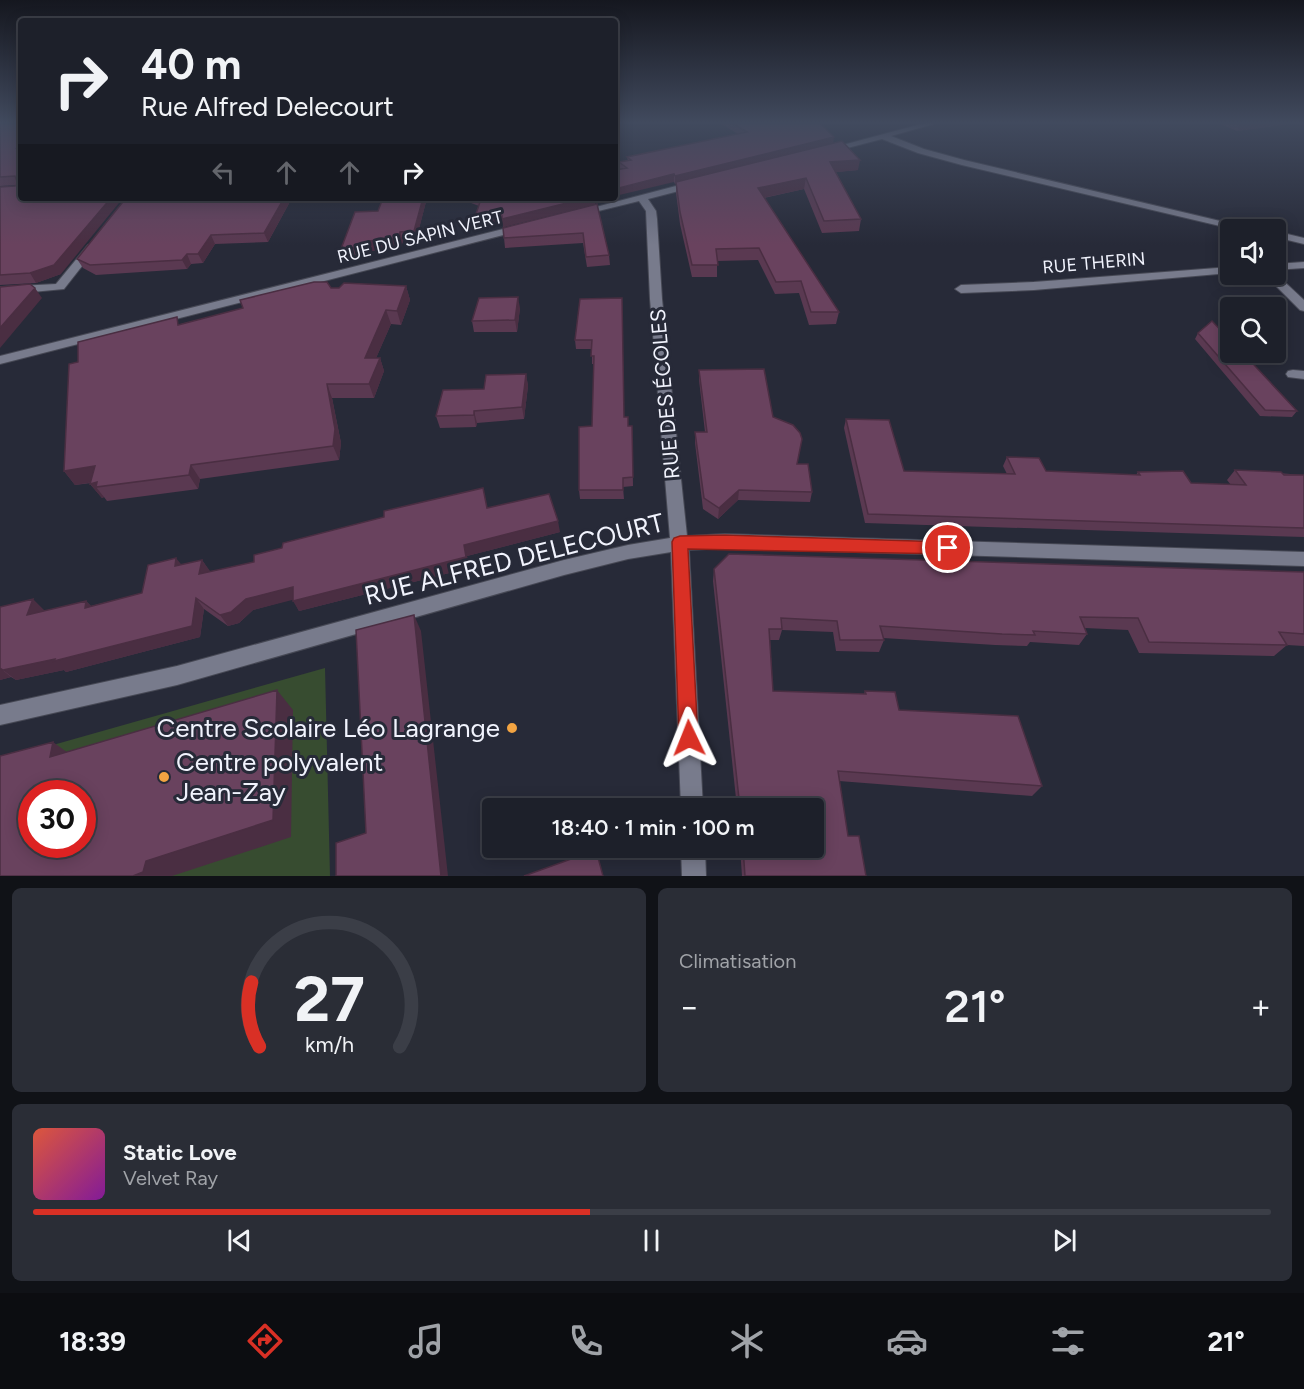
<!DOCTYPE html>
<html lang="fr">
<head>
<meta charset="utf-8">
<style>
  body { margin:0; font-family:Figtree,sans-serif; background:#2a2d36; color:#f1f3f6; height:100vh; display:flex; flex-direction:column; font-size:22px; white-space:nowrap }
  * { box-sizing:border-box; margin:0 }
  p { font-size:20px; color:#a0a3a8 }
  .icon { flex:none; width:33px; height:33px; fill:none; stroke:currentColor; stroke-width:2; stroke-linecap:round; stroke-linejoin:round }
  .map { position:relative; height:876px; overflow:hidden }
  .side { display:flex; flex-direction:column; gap:12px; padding:12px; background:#101217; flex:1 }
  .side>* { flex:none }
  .banner { position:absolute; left:18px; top:18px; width:600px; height:183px; border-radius:6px; box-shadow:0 3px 15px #0003,0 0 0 2px #3b3e47; background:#1d202a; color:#f1f3f6; overflow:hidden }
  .controls { position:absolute; left:1220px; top:219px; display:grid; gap:12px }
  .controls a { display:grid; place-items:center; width:66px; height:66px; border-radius:6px; background:#1d202a; box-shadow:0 3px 15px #0003,0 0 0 2px #3b3e47; font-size:30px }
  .speed { position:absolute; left:18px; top:780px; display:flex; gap:12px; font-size:30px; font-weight:700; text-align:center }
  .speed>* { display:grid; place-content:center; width:78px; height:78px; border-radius:50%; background:#1d202a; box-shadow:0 3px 15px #0003,0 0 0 2px #3b3e47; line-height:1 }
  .speed .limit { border:9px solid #d22; background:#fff; color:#111 }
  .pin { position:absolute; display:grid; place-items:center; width:51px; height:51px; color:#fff; margin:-26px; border:3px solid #fff; border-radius:50%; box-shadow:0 2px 6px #0007 }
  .me { position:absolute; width:66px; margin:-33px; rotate:358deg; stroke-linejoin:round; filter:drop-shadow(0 0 4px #0008) }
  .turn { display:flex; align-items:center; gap:21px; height:126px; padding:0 24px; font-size:27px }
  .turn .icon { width:78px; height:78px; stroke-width:2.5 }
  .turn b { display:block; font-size:42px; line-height:51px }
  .lanes { display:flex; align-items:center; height:57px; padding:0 24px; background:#0003; justify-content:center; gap:30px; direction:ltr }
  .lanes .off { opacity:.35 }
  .big { font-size:45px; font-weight:600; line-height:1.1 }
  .side .tile { flex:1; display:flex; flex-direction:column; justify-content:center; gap:9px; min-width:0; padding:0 21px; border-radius:9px; background:#2a2d36 }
  .side .dial { align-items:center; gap:0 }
  .dial svg { height:156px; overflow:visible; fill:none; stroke:#3b3e47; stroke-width:7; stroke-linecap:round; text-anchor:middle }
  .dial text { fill:#f1f3f6; stroke:none }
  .song { display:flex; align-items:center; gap:18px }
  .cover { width:72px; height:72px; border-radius:9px; background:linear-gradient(135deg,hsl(10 70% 55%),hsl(290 70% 35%)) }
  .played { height:6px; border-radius:3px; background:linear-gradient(90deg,#d93025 45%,#3b3e47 45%) }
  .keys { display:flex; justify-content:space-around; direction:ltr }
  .heat { display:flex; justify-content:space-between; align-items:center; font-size:33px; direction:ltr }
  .side .tiles { flex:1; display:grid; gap:12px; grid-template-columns:1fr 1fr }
  .tile:last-child { grid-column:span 2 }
  .trip { position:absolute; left:482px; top:798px; width:342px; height:60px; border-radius:6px; background:#1d202a; box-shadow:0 3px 15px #0003,0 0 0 2px #3b3e47; font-weight:600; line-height:60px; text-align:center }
  .tab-bar { display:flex; height:96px; justify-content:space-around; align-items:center; background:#0c0d11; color:#a0a3a8 }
  .tab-bar .icon { width:42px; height:42px }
  .tab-bar .active { color:#d93025 }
  .tab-bar b { font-size:27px; color:#f1f3f6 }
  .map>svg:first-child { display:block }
  .green { fill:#374c30; fill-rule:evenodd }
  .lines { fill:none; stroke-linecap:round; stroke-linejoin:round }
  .minor-casing { stroke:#464854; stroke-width:2 }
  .minor { fill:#787b8c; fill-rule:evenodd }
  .wall { fill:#5a3951 }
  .shaded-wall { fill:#4a2e42 }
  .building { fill:#69425e; stroke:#4a2e42; stroke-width:1.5; fill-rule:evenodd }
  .route { fill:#d93025; stroke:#8d1f18; stroke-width:1.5 }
  .poi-dot { fill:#f3a442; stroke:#272a38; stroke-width:2 }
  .labels { text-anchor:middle; stroke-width:6; stroke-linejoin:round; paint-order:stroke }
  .far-street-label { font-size:18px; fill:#f1f3fd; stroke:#272a38 }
  .street-label { font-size:21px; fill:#f1f3fd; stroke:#272a38 }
  .near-street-label { font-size:26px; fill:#f1f3fd; stroke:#272a38 }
  .near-poi-label { font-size:26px; fill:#f1f3fd; stroke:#272a38; text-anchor:end }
</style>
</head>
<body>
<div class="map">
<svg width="1304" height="876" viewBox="0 0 1304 876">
  <rect width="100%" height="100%" fill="#272a38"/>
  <path class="green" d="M 325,668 L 330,876 L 0,876 L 0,760 ZM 32,794 L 82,794 L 82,844 L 32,844 Z"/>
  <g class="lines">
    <defs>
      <path id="minor" d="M 925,123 L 937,123 L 891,136 L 924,149 L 964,160 L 1258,230 L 1237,230 L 962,165 L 918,153 L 882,139 L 828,153 L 824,150 Z
        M 695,181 L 700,184 L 698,186 L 648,199 L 656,211 L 657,219 L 662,299 L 687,536 L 725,534 L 1304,552 L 1304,566 L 725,548 L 689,550 L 703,808 L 681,808 L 671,552 L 628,559 L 564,575 L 177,685 L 0,725 L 0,705 L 177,666 L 564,560 L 628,545 L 670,538 L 650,299 L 646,211 L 639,201 L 578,216 L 573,213 Z
        M 523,224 L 528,227 L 527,229 L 0,364 L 0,356 Z
        M 1275,231 L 1304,238 L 1304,244 L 1275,237 Z
        M 92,244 L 97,247 L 64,289 L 0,295 L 0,287 L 56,284 L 88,245 Z
        M 1304,262 L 1304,268 L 1275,270 L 1275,264 Z
        M 1230,267 L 1230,273 L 1034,290 L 961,293 L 955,289 L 961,285 L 1034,282 Z
        M 1275,273 L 1304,300 L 1304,311 L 1300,310 L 1264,274 Z
        M 1293,370 L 1304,371 L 1304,379 L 1288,377 L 1286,374 L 1288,371 Z
        M 681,848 L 705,848 L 706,876 L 682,876 Z"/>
    </defs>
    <use href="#minor" class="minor-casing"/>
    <use href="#minor" class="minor"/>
  </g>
  <path class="wall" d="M 0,123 L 61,274 L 36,283 L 0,285 L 0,187 L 15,186 L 17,185 L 0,186 Z
    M 720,123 L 820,123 L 833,144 L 858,170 L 836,172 L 861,219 L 859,231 L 822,233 L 804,189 L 764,198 L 839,312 L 836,324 L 809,325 L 799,293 L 775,294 L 758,260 L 717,261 L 717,277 L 692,277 L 680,224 L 676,193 L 676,183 L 675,184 L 674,182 L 620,169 L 619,162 L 628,161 L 627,157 L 738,134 Z
    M 1218,123 L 1304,123 L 1304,126 L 1297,123 L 1237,131 Z
    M 292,198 L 268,242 L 215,244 L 203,263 L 191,264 L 187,269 L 96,275 L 83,268 L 77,259 Z
    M 383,198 L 427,198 L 416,240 L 403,241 L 401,247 L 372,251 L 370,257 L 344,258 L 341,249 L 378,211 Z
    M 455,198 L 609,198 L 595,201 L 595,204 L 503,227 L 503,224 L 475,231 L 479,206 L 458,198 L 457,203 Z
    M 597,204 L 609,255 L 610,265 L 587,267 L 583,243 L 505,248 L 504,238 Z
    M 406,286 L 410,300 L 401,325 L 391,324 L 376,358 L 380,358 L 384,371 L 374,398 L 332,398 L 341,443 L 339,460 L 200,479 L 198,489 L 107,501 L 104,497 L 102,498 L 90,484 L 91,483 L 75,485 L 64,471 L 78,362 L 181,324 L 331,288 Z
    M 580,299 L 624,417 L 628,426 L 632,426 L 633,486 L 623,487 L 624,499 L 580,499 L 579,490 L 592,426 L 594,364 L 592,364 L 592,349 L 576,349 L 575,340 Z
    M 520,308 L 517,332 L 474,332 L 472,321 Z
    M 1198,333 L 1297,411 L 1292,417 L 1260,416 L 1195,339 Z
    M 699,370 L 773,417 L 812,492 L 810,502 L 738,500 L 718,519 L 703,509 L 695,443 L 695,432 L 705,432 L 699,380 Z
    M 526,374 L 528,386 L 524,419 L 477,423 L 476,427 L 440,428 L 436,416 L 484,389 Z
    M 846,419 L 904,471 L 1007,474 L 1003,466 L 1007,457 L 1046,471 L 1136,475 L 1138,472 L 1191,483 L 1231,485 L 1227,480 L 1235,470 L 1304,475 L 1304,537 L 865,523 L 844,428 Z
    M 487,508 L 560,532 L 467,556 L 469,568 L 299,611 L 293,599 L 253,610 L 239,623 L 228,626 L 204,609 L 200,637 L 66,672 L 64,670 L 16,680 L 11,677 L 0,680 L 0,607 L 44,610 L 44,611 L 86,601 L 91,606 L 142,593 L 181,565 L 202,560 L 210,572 Z
    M 714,569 L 1304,572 L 1304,646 L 1287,645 L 1274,656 L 1139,653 L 1128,630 L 1085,628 L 1087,634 L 1079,645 L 1030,642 L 1027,646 L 995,645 L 883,638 L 884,640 L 879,652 L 836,651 L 833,632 L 782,630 L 779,640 L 770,640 L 773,691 L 864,694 L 865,691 L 1042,786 L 1032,796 L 839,781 L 848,836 L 866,876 L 742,876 L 740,848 L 813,848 L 813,808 L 737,808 L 713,581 Z"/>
  <path class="shaded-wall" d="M 1083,123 L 1104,123 L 1081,125 Z
    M 1261,123 L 1297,123 L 1237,131 L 1240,125 Z
    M 834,137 L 833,144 L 675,184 L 675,176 Z
    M 860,160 L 858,170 L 828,173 L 830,162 Z
    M 674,174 L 674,182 L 615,196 L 615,189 Z
    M 806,178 L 804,189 L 757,199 L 758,188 Z
    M 111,198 L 123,198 L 61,274 L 36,283 L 30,273 Z
    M 284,198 L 292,198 L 268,242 L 264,233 Z
    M 423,198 L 427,198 L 416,240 L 414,231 Z
    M 587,198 L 609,198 L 595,201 L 595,204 L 503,227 L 503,224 L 475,231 L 473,223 Z
    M 400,232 L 403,241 L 401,247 L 372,251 L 370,257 L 367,247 L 369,241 Z
    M 211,235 L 215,244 L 203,263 L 198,254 Z
    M 187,254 L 191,264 L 187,269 L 182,260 Z
    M 406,286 L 410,300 L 401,325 L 397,311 Z
    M 35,288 L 42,298 L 0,348 L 0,328 Z
    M 518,297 L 520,308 L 517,332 L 515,320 Z
    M 386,310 L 391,324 L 370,372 L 365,358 Z
    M 380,358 L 384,371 L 374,398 L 369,384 Z
    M 526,374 L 528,386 L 524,419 L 522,407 Z
    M 327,384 L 332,398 L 341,443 L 339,460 L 333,446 Z
    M 474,411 L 477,423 L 476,427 L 474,415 Z
    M 191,465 L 200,479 L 198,489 L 189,475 Z
    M 95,466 L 106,480 L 75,485 L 64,471 Z
    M 97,482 L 96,487 L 104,497 L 102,498 L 90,484 Z
    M 739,490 L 738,500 L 718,519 L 719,508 Z
    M 558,521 L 560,532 L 467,556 L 469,568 L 299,611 L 293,601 L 464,545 Z
    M 176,558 L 185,569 L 175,566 Z
    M 202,560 L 210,571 L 208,585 L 199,574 Z
    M 293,587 L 300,598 L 253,610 L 239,623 L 228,626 L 220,615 L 246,599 Z
    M 196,598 L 204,609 L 200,637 L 66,672 L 64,670 L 16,680 L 3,670 Z
    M 33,599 L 44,610 L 39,626 L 27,615 Z
    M 86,601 L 97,612 L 85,608 Z
    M 414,615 L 421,631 L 448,876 L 441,876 Z
    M 0,668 L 11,677 L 0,680 Z
    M 277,690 L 293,710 L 291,837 L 172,876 L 133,876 L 146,861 Z
    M 53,742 L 79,761 L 50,757 Z"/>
  <path class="building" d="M 0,123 L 21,123 L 21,145 L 17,148 L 21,148 L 21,198 L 111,198 L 54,265 L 30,273 L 0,275 L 0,187 L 15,186 L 18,184 L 15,176 L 0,177 Z
    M 732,123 L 820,123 L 834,137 L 675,176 L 674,174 L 615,189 L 615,170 L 627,168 L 619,162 L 631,160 L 627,157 L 747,132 Z
    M 1233,123 L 1261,123 L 1240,125 Z
    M 842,141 L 860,160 L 830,162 L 861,219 L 824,221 L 806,178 L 758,188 L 839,312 L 811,312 L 801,281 L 776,282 L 759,248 L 716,249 L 718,265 L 692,265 L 680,212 L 676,182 Z
    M 126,198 L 284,198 L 264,233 L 211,235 L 198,254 L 187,254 L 182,260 L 90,265 L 77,259 Z
    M 383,198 L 423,198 L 414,231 L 400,232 L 399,238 L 369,241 L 367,247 L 341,249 L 355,212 L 378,211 Z
    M 478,198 L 587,198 L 502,219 L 502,216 L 473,223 L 481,199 Z
    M 597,204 L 609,255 L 586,257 L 583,233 L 504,238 L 503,228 Z
    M 314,282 L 327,282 L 331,288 L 339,288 L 344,283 L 406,286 L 397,311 L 386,310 L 365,358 L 380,358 L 369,384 L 327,384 L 335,429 L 333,446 L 191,465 L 189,475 L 96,487 L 97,482 L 90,484 L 95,466 L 64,471 L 69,364 L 78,362 L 78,342 L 177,317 L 178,325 L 243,308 L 240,300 Z
    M 30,284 L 35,288 L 0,328 L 0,287 Z
    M 518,297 L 515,320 L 472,321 L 479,298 Z
    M 622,298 L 624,417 L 628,417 L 628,426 L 632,426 L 633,477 L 623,478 L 623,490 L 579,490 L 579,427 L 592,426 L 594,356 L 591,356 L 592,340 L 575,340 L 580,299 Z
    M 1212,321 L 1230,340 L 1230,352 L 1242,352 L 1297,411 L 1265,410 L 1198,333 Z
    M 764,369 L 773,417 L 793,425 L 800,433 L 802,439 L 797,464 L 808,464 L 812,492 L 739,490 L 719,508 L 704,498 L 695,432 L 707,432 L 699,370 Z
    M 526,374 L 522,407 L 474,411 L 474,415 L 436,416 L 443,390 L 484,389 L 486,375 Z
    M 846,419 L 889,420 L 904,471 L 1015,474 L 1007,457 L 1039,458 L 1046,471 L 1140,475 L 1138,472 L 1183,471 L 1191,483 L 1246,485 L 1235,470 L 1281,472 L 1284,475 L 1304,475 L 1304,528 L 868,514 Z
    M 483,488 L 487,508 L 549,494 L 558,521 L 464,545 L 466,557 L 293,601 L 293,587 L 246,599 L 231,612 L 220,615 L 196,598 L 192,626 L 54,661 L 55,659 L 3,670 L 0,668 L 0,607 L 33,599 L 27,615 L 86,601 L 85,608 L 142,593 L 148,565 L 176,558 L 175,566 L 202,560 L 199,574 L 254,562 L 254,555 L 282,548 L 283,543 L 384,517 L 384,511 Z
    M 729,554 L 1304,572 L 1304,634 L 1279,632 L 1287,645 L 1149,642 L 1138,618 L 1080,617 L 1087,634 L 1033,631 L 1035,635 L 1002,634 L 880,626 L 884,640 L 840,640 L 837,621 L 781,618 L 782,629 L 769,629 L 773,691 L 866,694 L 865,691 L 895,692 L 899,710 L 1018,716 L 1042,786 L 838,771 L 848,836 L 859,836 L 866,876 L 745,876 L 743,848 L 813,848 L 813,808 L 740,808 L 714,569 Z
    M 414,615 L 441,876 L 336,876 L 336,843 L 366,833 L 356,630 Z
    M 277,690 L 273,820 L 146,861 L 143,872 L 133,876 L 0,876 L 0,756 L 53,742 L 50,757 ZM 32,794 L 82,794 L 82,844 L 32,844 Z
    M 596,850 L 603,876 L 524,876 Z"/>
  <linearGradient id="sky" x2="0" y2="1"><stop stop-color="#15171f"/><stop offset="0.5" stop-color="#414a5e"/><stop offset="1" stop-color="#414a5e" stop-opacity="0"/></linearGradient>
  <rect width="1304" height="245" fill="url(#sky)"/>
  <path class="route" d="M 725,535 L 948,542 L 953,544 L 956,548 L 953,553 L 948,554 L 688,549 L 698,738 L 696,745 L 689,748 L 682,745 L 679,738 L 672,542 L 674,538 L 680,536 Z"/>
  <g class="poi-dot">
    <circle cx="512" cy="728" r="6"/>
    <circle cx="164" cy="777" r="6"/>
  </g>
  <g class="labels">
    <g class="far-street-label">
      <text transform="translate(420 237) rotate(-14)" y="6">RUE DU SAPIN VERT</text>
      <text transform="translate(1094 263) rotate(-5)" y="6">RUE THERIN</text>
    </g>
    <g class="street-label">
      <text transform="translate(665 394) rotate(-95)" y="7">RUE DES ÉCOLES</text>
    </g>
    <g class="near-street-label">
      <text transform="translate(514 559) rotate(-14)" y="9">RUE ALFRED DELECOURT</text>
    </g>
    <g class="near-poi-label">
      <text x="500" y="737">Centre Scolaire Léo Lagrange</text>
      <text x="176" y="771" text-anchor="start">Centre polyvalent<tspan x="176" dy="30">Jean-Zay</tspan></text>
    </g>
  </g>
</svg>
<div class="controls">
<a><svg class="icon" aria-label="sound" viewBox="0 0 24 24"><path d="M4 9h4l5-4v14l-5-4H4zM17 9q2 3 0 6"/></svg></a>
<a><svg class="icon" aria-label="search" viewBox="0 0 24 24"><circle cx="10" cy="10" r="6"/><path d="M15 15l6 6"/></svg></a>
</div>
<div class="speed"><div class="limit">30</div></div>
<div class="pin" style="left:948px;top:548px;background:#d93025"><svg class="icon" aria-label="arrive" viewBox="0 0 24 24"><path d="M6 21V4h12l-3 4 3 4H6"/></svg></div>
<svg class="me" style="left:689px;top:738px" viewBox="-20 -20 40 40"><path d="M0-17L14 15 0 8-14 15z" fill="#d93025" stroke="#fff" stroke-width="4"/></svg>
<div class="trip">18:40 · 1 min · 100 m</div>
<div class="banner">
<div class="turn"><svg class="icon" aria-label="right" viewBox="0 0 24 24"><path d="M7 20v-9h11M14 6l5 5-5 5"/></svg><div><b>40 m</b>Rue Alfred Delecourt</div></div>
<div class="lanes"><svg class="icon off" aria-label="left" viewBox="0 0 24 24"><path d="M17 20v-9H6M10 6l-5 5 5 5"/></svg><svg class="icon off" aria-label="ahead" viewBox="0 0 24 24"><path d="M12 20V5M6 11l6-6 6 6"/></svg><svg class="icon off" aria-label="ahead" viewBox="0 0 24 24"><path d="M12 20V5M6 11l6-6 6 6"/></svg><svg class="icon" aria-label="right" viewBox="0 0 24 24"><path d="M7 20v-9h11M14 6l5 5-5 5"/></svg></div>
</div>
</div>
<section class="side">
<div class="tiles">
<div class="tile dial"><svg viewBox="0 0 100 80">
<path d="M14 69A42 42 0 1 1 86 69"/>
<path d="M14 69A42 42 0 0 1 10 36" stroke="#d93025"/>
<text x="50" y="56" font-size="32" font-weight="700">27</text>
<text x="50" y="72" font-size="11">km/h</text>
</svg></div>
<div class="tile"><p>Climatisation</p>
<div class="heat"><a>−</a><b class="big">21°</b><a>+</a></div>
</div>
<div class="tile">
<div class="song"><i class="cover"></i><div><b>Static Love</b><p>Velvet Ray</p></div></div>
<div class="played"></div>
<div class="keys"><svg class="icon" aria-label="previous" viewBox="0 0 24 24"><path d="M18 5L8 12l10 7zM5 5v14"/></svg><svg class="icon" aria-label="pause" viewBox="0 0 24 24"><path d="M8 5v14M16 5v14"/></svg><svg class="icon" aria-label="next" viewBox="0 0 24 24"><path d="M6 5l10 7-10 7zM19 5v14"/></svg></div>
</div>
</div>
</section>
<nav class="tab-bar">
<b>18:39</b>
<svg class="icon active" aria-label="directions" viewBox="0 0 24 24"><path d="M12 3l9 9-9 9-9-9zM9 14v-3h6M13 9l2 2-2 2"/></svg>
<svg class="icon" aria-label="music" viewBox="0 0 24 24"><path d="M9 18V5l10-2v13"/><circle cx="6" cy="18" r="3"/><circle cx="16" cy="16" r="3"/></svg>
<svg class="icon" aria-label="phone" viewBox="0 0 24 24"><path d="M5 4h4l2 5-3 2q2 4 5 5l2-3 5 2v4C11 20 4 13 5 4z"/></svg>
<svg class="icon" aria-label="climate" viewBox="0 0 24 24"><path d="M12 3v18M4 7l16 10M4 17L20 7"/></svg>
<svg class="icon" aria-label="car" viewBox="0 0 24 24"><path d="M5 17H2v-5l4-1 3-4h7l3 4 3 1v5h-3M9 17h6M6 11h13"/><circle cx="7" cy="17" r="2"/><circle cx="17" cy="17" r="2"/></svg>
<svg class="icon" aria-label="filters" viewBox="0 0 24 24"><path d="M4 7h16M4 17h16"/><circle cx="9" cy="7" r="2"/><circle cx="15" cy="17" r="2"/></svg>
<b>21°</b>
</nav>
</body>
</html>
